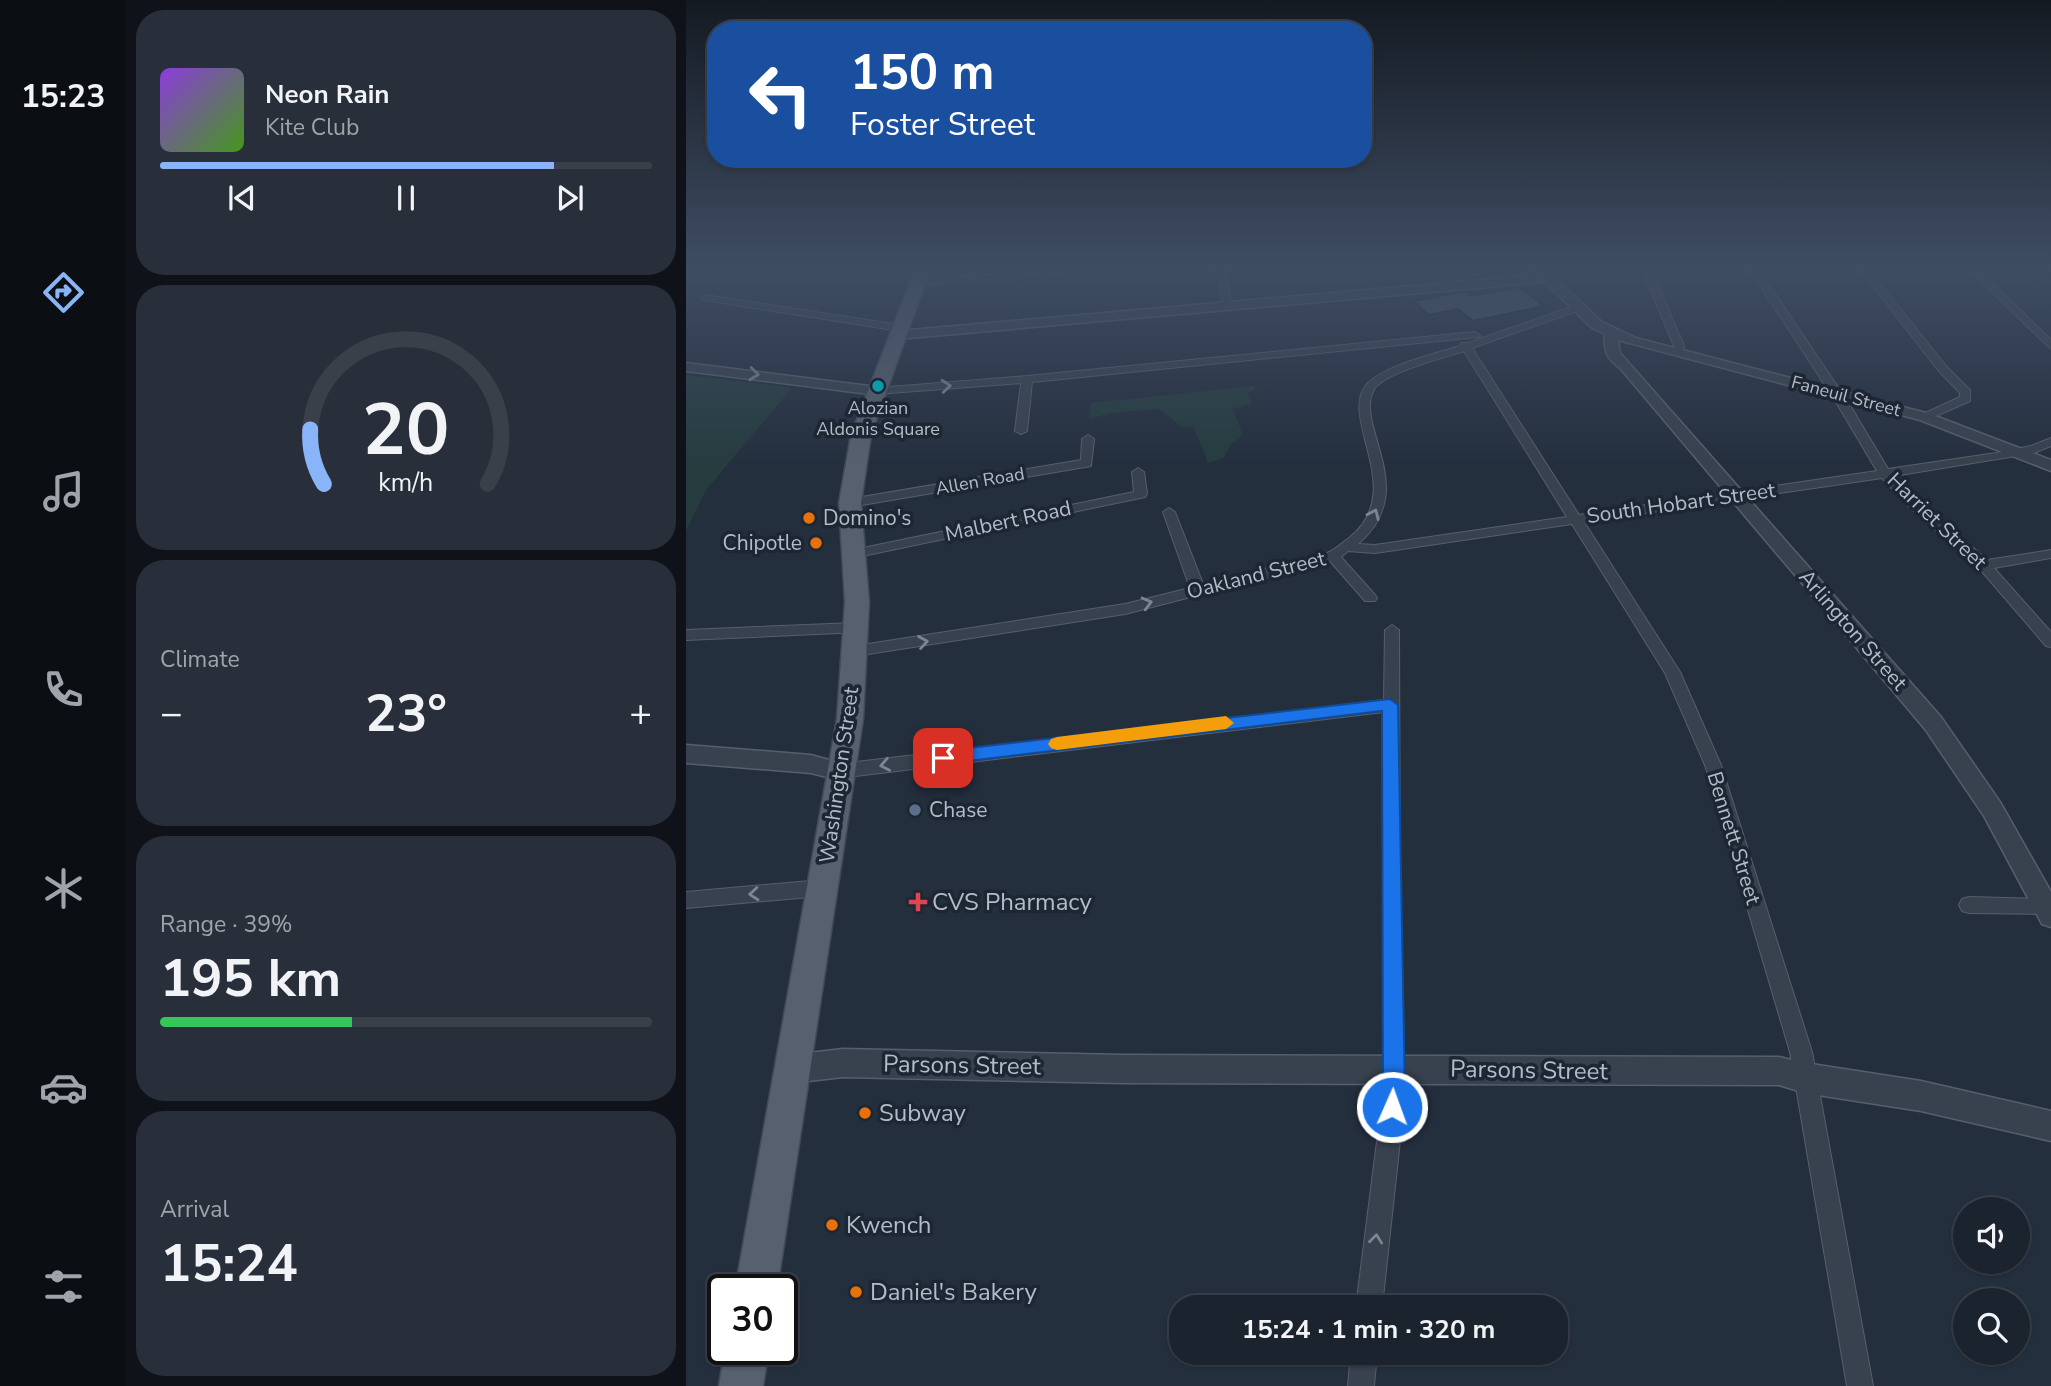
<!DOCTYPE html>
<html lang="en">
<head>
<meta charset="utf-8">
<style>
  body { margin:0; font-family:"Nunito Sans",sans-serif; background:#282f3a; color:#f1f3f6; height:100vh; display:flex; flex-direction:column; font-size:26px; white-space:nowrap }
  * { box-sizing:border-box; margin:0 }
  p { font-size:23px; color:#a0a4aa }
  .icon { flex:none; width:38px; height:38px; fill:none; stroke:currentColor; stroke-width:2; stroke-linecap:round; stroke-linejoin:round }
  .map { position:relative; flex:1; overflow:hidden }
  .sheet { display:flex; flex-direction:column; gap:10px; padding:10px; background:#0f1319; width:560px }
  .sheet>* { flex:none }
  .banner { position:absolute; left:21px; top:21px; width:665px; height:147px; border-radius:28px; box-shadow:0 2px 5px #0004,0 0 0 2px #39404a; background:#1a4fa0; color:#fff; overflow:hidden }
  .tools { position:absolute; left:1267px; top:1197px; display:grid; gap:14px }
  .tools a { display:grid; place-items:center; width:77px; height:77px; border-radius:50%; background:#1b232e; box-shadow:0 2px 5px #0004,0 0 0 2px #39404a; font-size:35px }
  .speed { position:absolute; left:21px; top:1274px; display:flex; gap:14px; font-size:35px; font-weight:700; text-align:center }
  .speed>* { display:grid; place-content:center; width:91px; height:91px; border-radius:50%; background:#1b232e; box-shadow:0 2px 5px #0004,0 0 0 2px #39404a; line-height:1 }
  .speed .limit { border:4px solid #111; border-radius:10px; background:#fff; color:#111 }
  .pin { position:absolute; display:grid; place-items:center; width:60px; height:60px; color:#fff; margin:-30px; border-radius:14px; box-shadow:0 4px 10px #0006 }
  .me { position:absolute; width:77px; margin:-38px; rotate:2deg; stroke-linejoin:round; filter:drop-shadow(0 0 5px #0008) }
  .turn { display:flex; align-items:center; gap:24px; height:147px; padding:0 28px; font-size:32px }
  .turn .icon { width:91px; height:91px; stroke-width:2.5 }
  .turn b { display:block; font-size:49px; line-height:60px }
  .big { font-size:52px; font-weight:700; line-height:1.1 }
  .sheet .card { flex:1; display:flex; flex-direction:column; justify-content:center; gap:10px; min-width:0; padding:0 24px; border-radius:28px; background:#282f3a }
  .sheet .dial { align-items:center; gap:0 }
  .dial svg { height:182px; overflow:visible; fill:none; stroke:#39404a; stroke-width:7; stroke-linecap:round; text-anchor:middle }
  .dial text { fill:#f1f3f6; stroke:none }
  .song { display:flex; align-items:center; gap:21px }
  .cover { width:84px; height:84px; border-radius:10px; background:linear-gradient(135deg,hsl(270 70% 55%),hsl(100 70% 35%)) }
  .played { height:7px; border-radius:4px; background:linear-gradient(90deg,#8ab4f8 80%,#39404a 80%) }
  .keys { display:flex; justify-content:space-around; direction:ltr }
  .heat { display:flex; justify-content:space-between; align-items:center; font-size:38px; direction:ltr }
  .charge { height:10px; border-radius:5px; background:linear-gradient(90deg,#34c759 39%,#39404a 0) }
  .trip { position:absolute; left:483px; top:1295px; width:399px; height:70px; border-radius:28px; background:#1b232e; box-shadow:0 2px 5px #0004,0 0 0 2px #39404a; font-weight:700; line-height:70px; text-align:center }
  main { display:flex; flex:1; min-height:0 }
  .dock { display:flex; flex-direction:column; width:126px; justify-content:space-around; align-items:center; background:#0b0e12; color:#a0a4aa }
  .dock .icon { width:49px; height:49px }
  .dock .selected { color:#8ab4f8 }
  .dock b { font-size:32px; color:#f1f3f6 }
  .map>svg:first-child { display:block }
  .green { fill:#263c3f }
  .building { fill:#455162; stroke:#1f2835; stroke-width:2 }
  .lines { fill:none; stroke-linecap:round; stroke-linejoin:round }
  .minor-casing { stroke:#565f6c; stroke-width:2 }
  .tertiary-casing { stroke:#565f6c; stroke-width:3 }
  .primary-casing { stroke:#414a57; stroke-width:3 }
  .minor { fill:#38414e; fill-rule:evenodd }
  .tertiary { fill:#38414e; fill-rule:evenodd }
  .primary { fill:#56606e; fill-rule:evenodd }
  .oneway { stroke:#7c8592 }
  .route { fill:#1a73e8; stroke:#114b97; stroke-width:2 }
  .slow { fill:#f59e0b }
  .culture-dot { fill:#0f9aa8; stroke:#1d2633; stroke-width:2.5 }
  .food-dot { fill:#e8710a; stroke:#1d2633; stroke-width:2.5 }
  .service-dot { fill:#5c6f8a; stroke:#1d2633; stroke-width:2.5 }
  .health-dot { fill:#e0444e; stroke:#1d2633; stroke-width:2.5 }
  .labels { text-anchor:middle; stroke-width:7; stroke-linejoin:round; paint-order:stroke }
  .far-street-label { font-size:18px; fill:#b4bcc9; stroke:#1d2633 }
  .far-poi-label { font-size:18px; fill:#b4bcc9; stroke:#1d2633 }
  .street-label { font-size:21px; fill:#b4bcc9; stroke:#1d2633 }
  .poi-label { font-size:21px; fill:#b4bcc9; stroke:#1d2633; text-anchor:start }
  .near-poi-label { font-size:24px; fill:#b4bcc9; stroke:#1d2633; text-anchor:start }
  .near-street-label { font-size:24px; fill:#b4bcc9; stroke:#1d2633 }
</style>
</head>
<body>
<main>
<nav class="dock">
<b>15:23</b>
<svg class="icon selected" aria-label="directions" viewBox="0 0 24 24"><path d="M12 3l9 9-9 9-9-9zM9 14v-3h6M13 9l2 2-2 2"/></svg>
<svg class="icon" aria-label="music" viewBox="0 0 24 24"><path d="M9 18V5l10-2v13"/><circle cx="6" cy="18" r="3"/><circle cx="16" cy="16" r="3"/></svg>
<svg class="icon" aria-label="phone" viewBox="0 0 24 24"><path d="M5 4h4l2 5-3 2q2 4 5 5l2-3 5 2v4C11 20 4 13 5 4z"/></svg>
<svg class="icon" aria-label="climate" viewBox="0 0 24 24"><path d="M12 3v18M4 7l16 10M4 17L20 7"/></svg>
<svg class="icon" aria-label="car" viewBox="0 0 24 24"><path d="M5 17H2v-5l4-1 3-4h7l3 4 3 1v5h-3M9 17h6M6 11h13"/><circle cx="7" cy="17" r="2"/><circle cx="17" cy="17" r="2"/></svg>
<svg class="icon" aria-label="filters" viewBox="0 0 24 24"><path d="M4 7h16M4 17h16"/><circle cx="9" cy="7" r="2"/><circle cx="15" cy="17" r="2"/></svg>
</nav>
<section class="sheet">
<div class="card">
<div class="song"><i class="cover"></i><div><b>Neon Rain</b><p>Kite Club</p></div></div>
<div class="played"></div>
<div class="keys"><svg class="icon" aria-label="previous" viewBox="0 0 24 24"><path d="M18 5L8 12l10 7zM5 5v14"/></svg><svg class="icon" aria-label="pause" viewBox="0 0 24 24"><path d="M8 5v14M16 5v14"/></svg><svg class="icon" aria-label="next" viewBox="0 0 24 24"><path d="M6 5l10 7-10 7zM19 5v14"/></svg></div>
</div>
<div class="card dial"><svg viewBox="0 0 100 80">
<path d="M14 69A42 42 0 1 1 86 69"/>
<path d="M14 69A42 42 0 0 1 8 45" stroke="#8ab4f8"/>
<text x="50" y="56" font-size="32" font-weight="700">20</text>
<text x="50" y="72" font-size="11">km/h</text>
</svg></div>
<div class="card"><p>Climate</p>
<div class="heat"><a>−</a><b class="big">23°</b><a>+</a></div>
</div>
<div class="card"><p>Range · 39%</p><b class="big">195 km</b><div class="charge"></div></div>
<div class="card"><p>Arrival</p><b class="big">15:24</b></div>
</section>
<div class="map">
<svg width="1365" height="1386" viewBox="0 0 1365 1386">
  <rect width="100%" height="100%" fill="#242f3e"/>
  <path class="green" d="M 0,375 L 106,388 L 20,490 L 0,531 Z
    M 568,386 L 569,390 L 562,392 L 565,404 L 547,409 L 557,435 L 544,446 L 538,458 L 522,463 L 507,426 L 497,428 L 473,409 L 425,413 L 403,419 L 404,403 Z"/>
  <path class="building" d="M 833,287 L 858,306 L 787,321 L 772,309 L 742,315 L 728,301 L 774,292 L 780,292 L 785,296 Z"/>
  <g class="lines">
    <defs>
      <path id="minor" d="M 169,267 L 241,267 L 242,268 L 237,271 L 173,270 Z
        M 383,267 L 425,267 L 231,286 L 226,283 L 231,280 Z
        M 530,267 L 539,267 L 546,308 L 538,306 Z
        M 955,267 L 964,267 L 998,346 L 997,355 L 988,353 L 988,346 Z
        M 1062,267 L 1071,267 L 1162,402 L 1202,469 L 1310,453 L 1345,446 L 1365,438 L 1365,446 L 1348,453 L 1208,476 L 1234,502 L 1301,560 L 1365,550 L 1365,558 L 1308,568 L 1365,632 L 1365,647 L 1360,646 L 1293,568 L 1224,508 L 1196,478 L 898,522 L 994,672 L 1035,765 L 1126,1052 L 1187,1386 L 1161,1386 L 1104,1052 L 1019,765 L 979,673 L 886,524 L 689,553 L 662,551 L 655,557 L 689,595 L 691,598 L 689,601 L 679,601 L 644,561 L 439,614 L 169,656 L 161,651 L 169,646 L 439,604 L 504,588 L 477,512 L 483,508 L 489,512 L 517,584 C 546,577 576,570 605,562 C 616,559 630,558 641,553 C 649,550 656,543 663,538 C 723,491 651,418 681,384 C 699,365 749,354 774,346 L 775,343 L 782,343 L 891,305 L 894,306 L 894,310 L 786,348 L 893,515 L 1191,471 L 1150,402 ZM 778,351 L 881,517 L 689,545 L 672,544 C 737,489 665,423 689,388 C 701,372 758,358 778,351 Z
        M 1172,267 L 1181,267 L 1260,366 L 1284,390 L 1284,401 L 1243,419 L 1235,419 L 1235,415 L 1274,397 L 1274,393 L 1252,370 Z
        M 1280,267 L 1290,267 L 1365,340 L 1365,349 Z
        M 20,295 L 214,325 L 219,328 L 214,331 L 17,300 L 15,298 Z
        M 789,332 L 794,335 L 793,337 L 346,382 L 341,431 L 335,434 L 329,431 L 335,383 L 191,394 L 185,391 L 191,388 L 341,376 Z
        M 402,435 L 408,439 L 405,466 L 164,507 L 158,503 L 164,499 L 395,460 L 396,439 Z
        M 452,468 L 458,472 L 461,494 L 459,497 L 167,558 L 160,554 L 167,550 L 448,492 L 446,472 Z
        M 170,623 L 175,624 L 177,628 L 175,632 L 0,640 L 0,630 Z
        M 706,625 L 713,630 L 714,900 L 719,1094 L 696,1307 L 670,1307 L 697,1094 L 698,712 L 153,778 L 147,776 L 145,771 L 147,766 L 153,764 L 698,700 L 699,630 Z
        M 136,880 L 143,882 L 145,888 L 143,894 L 136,896 L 0,908 L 0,892 Z
        M 1283,897 L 1360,899 L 1365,900 L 1365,914 L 1283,913 L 1276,911 L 1273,905 L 1276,899 Z
        M 665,1353 L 691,1353 L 688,1386 L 662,1386 Z"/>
      <path id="tertiary" d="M 847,267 L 857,267 L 916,322 L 950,338 L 1244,414 L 1365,460 L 1365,471 L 1234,420 L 932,340 L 934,353 L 1255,717 L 1314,802 L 1365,892 L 1365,927 L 1356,924 L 1298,816 L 1239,729 L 934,368 C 921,359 917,350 919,334 L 906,328 L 859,282 L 212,339 L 205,335 L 212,331 L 851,275 Z
        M 0,363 L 191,387 L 198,391 L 191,395 L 0,371 Z
        M 0,745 L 125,755 L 161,765 L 164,771 L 161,777 L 153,780 L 125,773 L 0,763 Z
        M 157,1049 L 437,1055 L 1093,1057 L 1119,1063 L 1235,1081 L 1365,1111 L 1365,1141 L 1235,1111 L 1119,1093 L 1093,1085 L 437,1083 L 157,1077 L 105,1083 L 95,1079 L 91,1069 L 95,1059 L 105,1055 Z"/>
      <path id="primary" d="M 230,267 L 245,267 L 185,435 L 175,503 L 183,602 L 177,719 L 91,1290 L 49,1290 L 151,719 L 159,602 L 153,503 L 165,435 Z
        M 39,1349 L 83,1349 L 77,1386 L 33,1386 Z"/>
    </defs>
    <use href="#minor" class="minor-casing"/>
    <use href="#tertiary" class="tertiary-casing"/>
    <use href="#primary" class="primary-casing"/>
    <use href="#minor" class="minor"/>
    <use href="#tertiary" class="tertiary"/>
    <use href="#primary" class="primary"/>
  </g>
  <defs><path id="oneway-chevron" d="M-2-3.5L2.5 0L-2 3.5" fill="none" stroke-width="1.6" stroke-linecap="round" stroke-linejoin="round" transform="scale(1.75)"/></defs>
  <g class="oneway">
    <use href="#oneway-chevron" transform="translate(68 374) rotate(6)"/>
    <use href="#oneway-chevron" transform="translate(260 386) rotate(-5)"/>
    <use href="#oneway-chevron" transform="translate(688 514) rotate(-66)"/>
    <use href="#oneway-chevron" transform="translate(461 603) rotate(-15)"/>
    <use href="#oneway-chevron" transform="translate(237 642) rotate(-9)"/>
    <use href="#oneway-chevron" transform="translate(199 765) rotate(169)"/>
    <use href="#oneway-chevron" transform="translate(68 894) rotate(175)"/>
    <use href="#oneway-chevron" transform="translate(690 1239) rotate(-84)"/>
  </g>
  <linearGradient id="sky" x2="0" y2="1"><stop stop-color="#141a22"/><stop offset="0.58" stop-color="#3f4d63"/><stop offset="1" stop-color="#3f4d63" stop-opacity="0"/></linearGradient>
  <rect width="1365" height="462" fill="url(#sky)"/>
  <path class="route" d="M 704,699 L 712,705 L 719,1094 L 714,1115 L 706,1118 L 698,1115 L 695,1107 L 697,1094 L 696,711 L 257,764 L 251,762 L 248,758 L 251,753 L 257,751 Z"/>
  <path class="slow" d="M 540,716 L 548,723 L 540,729 L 371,750 L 365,748 L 362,744 L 365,739 L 371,737 Z"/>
  <circle class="culture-dot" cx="192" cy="386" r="7"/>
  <g class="food-dot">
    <circle cx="123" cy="518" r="7"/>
    <circle cx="130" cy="543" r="7"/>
    <circle cx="179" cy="1113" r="7"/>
    <circle cx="146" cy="1225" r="7"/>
    <circle cx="170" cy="1292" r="7"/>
  </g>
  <circle class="service-dot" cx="229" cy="810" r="7"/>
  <path class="health-dot" d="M228.5 891.5h7v7h7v7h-7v7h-7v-7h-7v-7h7z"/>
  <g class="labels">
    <g class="far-street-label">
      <text transform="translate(1160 396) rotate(15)" y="6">Faneuil Street</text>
      <text transform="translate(294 481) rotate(-10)" y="6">Allen Road</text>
    </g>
    <g class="far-poi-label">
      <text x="192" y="414">Alozian<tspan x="192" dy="21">Aldonis Square</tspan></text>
    </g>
    <g class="street-label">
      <text transform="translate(995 503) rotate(-8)" y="7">South Hobart Street</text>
      <text transform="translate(322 521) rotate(-12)" y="7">Malbert Road</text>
      <text transform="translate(1251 521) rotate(44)" y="7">Harriet Street</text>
      <text transform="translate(570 575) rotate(-14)" y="7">Oakland Street</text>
      <text transform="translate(1167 630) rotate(49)" y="7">Arlington Street</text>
      <text transform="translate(153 775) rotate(-82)" y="7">Washington Street</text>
      <text transform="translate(1048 838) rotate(73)" y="7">Bennett Street</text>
    </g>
    <g class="poi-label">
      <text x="137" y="525">Domino's</text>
      <text x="116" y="550" text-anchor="end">Chipotle</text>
      <text x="243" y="817">Chase</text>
    </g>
    <g class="near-poi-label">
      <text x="246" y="910">CVS Pharmacy</text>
      <text x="193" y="1121">Subway</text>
      <text x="160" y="1233">Kwench</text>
      <text x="184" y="1300">Daniel's Bakery</text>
    </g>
    <g class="near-street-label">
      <text transform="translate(276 1065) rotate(1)" y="8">Parsons Street</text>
      <text transform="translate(843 1070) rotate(1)" y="8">Parsons Street</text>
    </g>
  </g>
</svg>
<div class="tools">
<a><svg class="icon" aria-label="sound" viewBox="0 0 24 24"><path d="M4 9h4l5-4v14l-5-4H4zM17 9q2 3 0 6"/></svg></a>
<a><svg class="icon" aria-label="search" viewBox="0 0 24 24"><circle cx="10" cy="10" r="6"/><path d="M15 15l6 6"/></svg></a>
</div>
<div class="speed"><div class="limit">30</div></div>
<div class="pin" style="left:257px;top:758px;background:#d93025"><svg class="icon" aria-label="arrive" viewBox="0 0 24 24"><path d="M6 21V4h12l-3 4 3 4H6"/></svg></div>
<svg class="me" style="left:706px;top:1107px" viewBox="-20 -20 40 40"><circle r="17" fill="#1a73e8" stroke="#fff" stroke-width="3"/><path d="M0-11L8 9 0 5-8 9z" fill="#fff"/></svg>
<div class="trip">15:24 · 1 min · 320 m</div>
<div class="banner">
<div class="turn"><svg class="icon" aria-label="left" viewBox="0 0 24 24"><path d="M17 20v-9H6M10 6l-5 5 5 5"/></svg><div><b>150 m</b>Foster Street</div></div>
</div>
</div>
</main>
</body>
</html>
